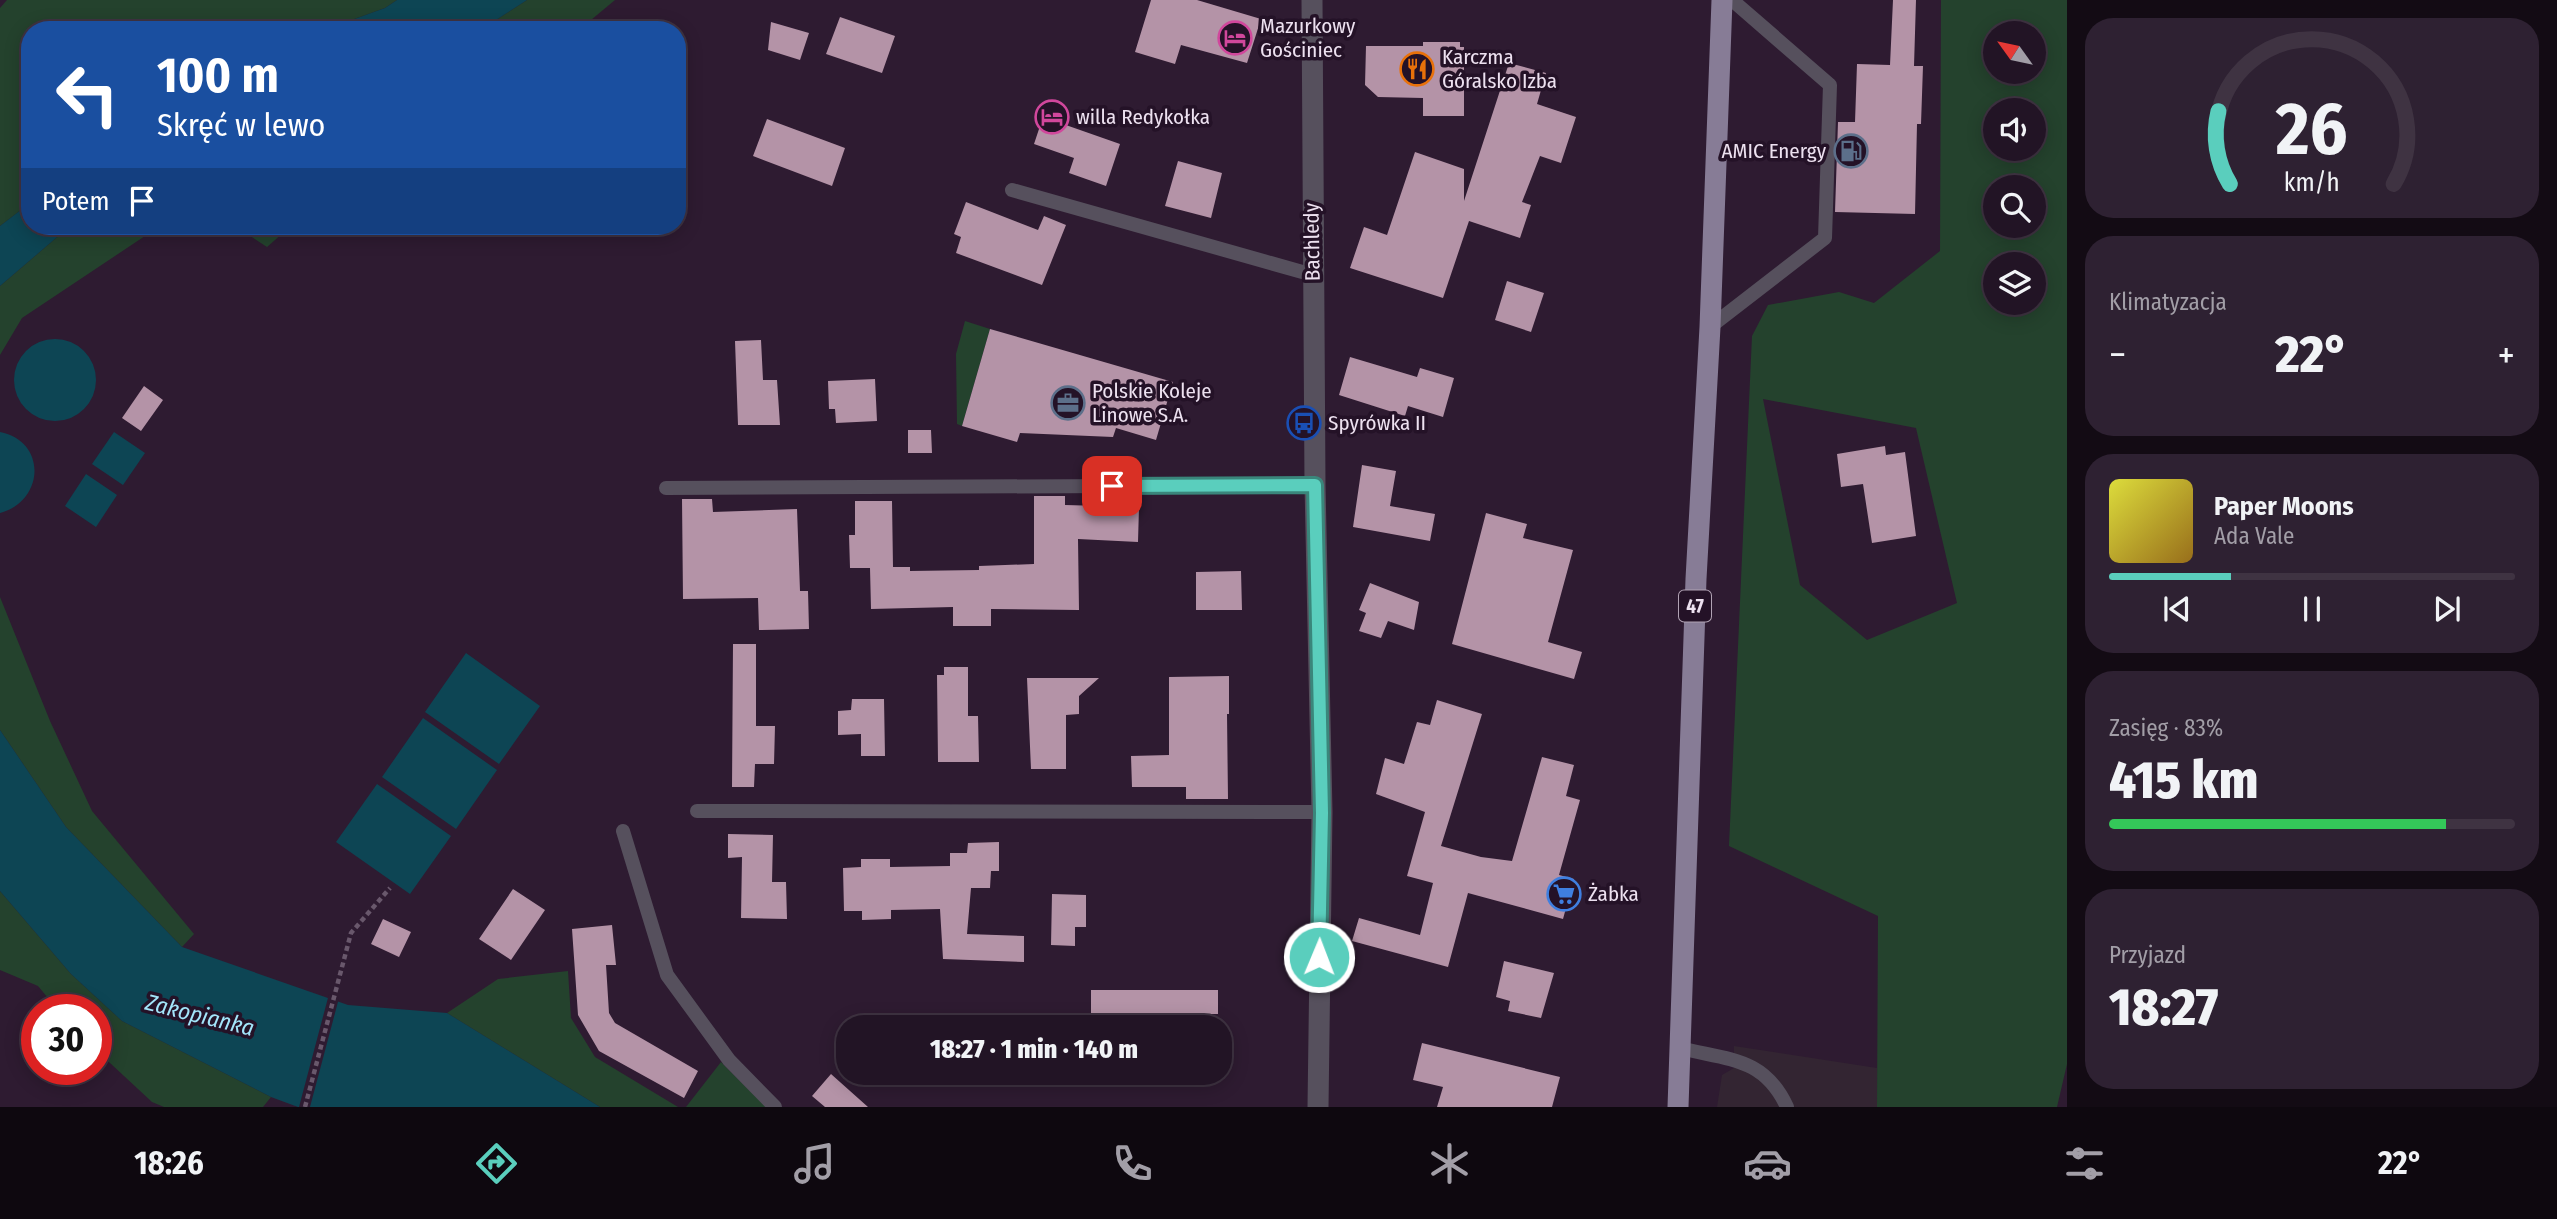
<!DOCTYPE html>
<html lang="pl">
<head>
<meta charset="utf-8">
<style>
  body { margin:0; font-family:"Fira Sans Condensed",sans-serif; background:#2e2132; color:#f1f3f6; height:100vh; display:flex; flex-direction:column; font-size:26px; white-space:nowrap }
  * { box-sizing:border-box; margin:0 }
  p { font-size:23px; color:#a29ea7 }
  .icon { flex:none; width:38px; height:38px; fill:none; stroke:currentColor; stroke-width:2; stroke-linecap:round; stroke-linejoin:round }
  .map { position:relative; flex:1; overflow:hidden }
  .details { display:flex; flex-direction:column; gap:18px; padding:18px; background:#130b14; width:490px }
  .details>* { flex:none }
  .guide { position:absolute; left:21px; top:21px; width:665px; height:214px; border-radius:28px; box-shadow:0 4px 18px #0003,0 0 0 2px #3f3342; background:#1a4fa0; color:#fff; overflow:hidden }
  .needle { width:46px; rotate:303deg }
  .controls { position:absolute; left:1983px; top:21px; display:grid; gap:14px }
  .controls a { display:grid; place-items:center; width:63px; height:63px; border-radius:50%; background:#221425; box-shadow:0 4px 18px #0003,0 0 0 2px #3f3342; font-size:35px }
  .speed { position:absolute; left:21px; top:994px; display:flex; gap:14px; font-size:35px; font-weight:700; text-align:center }
  .speed>* { display:grid; place-content:center; width:91px; height:91px; border-radius:50%; background:#221425; box-shadow:0 4px 18px #0003,0 0 0 2px #3f3342; line-height:1 }
  .speed .limit { border:10px solid #d22; background:#fff; color:#111 }
  .pin { position:absolute; display:grid; place-items:center; width:60px; height:60px; color:#fff; margin:-30px; border-radius:14px; box-shadow:0 4px 10px #0006 }
  .me { position:absolute; width:77px; margin:-38px; rotate:1deg; stroke-linejoin:round; filter:drop-shadow(0 0 5px #0008) }
  .turn { display:flex; align-items:center; gap:24px; height:147px; padding:0 21px; font-size:32px }
  .turn .icon { width:91px; height:91px; stroke-width:2.5 }
  .turn b { display:block; font-size:49px; line-height:60px }
  .then { display:flex; align-items:center; height:66px; padding:0 21px; background:#0003; gap:14px; font-size:26px }
  .big { font-size:52px; font-weight:800; line-height:1.1 }
  .details .widget { flex:1; display:flex; flex-direction:column; justify-content:center; gap:10px; min-width:0; padding:0 24px; border-radius:28px; background:#2e2132 }
  .details .dial { align-items:center; gap:0 }
  .dial svg { height:182px; overflow:visible; fill:none; stroke:#3f3342; stroke-width:7; stroke-linecap:round; text-anchor:middle }
  .dial text { fill:#f1f3f6; stroke:none }
  .song { display:flex; align-items:center; gap:21px }
  .cover { width:84px; height:84px; border-radius:10px; background:linear-gradient(135deg,hsl(60 70% 55%),hsl(40 70% 35%)) }
  .played { height:7px; border-radius:4px; background:linear-gradient(90deg,#5acebd 30%,#3f3342 30%) }
  .keys { display:flex; justify-content:space-around; direction:ltr }
  .heat { display:flex; justify-content:space-between; align-items:center; font-size:38px; direction:ltr }
  .charge { height:10px; border-radius:5px; background:linear-gradient(90deg,#34c759 83%,#3f3342 0) }
  .trip { position:absolute; left:836px; top:1015px; width:396px; height:70px; border-radius:28px; background:#221425; box-shadow:0 4px 18px #0003,0 0 0 2px #3f3342; font-weight:800; line-height:70px; text-align:center }
  .tab-bar { display:flex; height:112px; justify-content:space-around; align-items:center; background:#0e080f; color:#a29ea7 }
  .tab-bar .icon { width:49px; height:49px }
  .tab-bar .on { color:#5acebd }
  .tab-bar b { font-size:32px; color:#f1f3f6 }
  main { display:flex; flex:1; min-height:0 }
  .map>svg:first-child { display:block }
  .industrial { fill:#332532 }
  .green { fill:#24422d; fill-rule:evenodd }
  .water { fill:#0d4554 }
  .pier { fill:#2e1b31 }
  .building { fill:#b493a7 }
  .lines { fill:none; stroke-linecap:round; stroke-linejoin:round }
  .path { stroke:#69586c; stroke-width:4.5; stroke-dasharray:5 3.5; stroke-linecap:butt }
  .lane { stroke:#56505d; stroke-width:14 }
  .street { stroke:#56505d; stroke-width:21 }
  .primary { stroke:#877c96; stroke-width:21 }
  .route-casing { stroke:#3a867b; stroke-width:18 }
  .route { stroke:#5acebd; stroke-width:12 }
  .labels { text-anchor:middle; stroke-width:7; stroke-linejoin:round; paint-order:stroke }
  .shield { fill:#241227; stroke:#b1a3b4; stroke-width:2 }
  .shield-label { font-size:19px; font-weight:bold; fill:#ede1f0 }
  .poi-label { font-size:21px; fill:#ede1f0; stroke:#241227; text-anchor:start }
  .street-label { font-size:21px; fill:#ede1f0; stroke:#241227 }
  .water-label { font-size:23px; font-style:italic; fill:#a3e5fa; stroke:#241227 }
</style>
</head>
<body>
<main>
<div class="map">
<svg width="2067" height="1107" viewBox="0 0 2067 1107">
  <rect width="100%" height="100%" fill="#2e1b31"/>
  <path class="industrial" d="M 1734,1046 L 1877,1068 L 1877,1107 L 1717,1107 L 1722,1075 L 1734,1068 Z"/>
  <path class="green" d="M 7,0 L 397,0 L 385,8 L 324,30 L 30,30 L 30,203 L 0,226 L 0,8 Z
    M 527,0 L 615,0 L 579,30 L 475,30 L 496,20 Z
    M 1941,0 L 2067,0 L 2067,1064 L 2057,1107 L 1877,1107 L 1878,916 L 1729,846 L 1752,336 L 1768,305 L 1839,292 L 1874,303 L 1940,251 ZM 1995,33 L 2034,33 L 2034,72 L 1995,72 ZM 1995,110 L 2034,110 L 2034,149 L 1995,149 ZM 1995,187 L 2034,187 L 2034,226 L 1995,226 ZM 1995,264 L 2034,264 L 2034,303 L 1995,303 ZM 1763,399 L 1916,428 L 1957,603 L 1867,640 L 1800,585 Z
    M 70,226 L 160,226 L 22,318 L 0,355 L 0,286 Z
    M 235,226 L 291,226 L 267,247 Z
    M 965,321 L 990,329 L 962,426 L 957,424 L 956,354 Z
    M 0,597 L 50,721 L 92,811 L 194,934 L 182,947 L 66,827 L 0,730 Z
    M 0,891 L 71,974 L 122,1021 L 271,1097 L 263,1107 L 164,1107 L 152,1102 L 96,1050 L 96,1010 L 58,1010 L 38,986 L 0,970 Z
    M 568,971 L 571,1018 L 595,1057 L 678,1107 L 600,1107 L 447,1013 L 498,979 Z
    M 721,1062 L 766,1107 L 686,1107 Z"/>
  <path class="water" d="M 397,0 L 527,0 L 496,20 L 475,30 L 324,30 L 385,8 Z
    M 30,203 L 30,226 L 70,226 L 0,286 L 0,226 Z
    M14 380a41 41 0 1 1 82 0a41 41 0 1 1-82 0Z
    M 0,432 C 47,441 45,501 0,513 Z
    M 114,432 L 145,453 L 123,485 L 92,464 Z
    M 86,474 L 117,495 L 96,527 L 65,506 Z
    M 466,653 L 540,706 L 499,764 L 425,712 Z
    M 423,718 L 497,770 L 456,829 L 382,777 Z
    M 0,730 L 66,827 L 182,947 L 348,1005 L 447,1013 L 600,1107 L 298,1107 L 271,1097 L 122,1021 L 71,974 L 0,891 Z
    M 377,784 L 451,836 L 410,894 L 336,842 Z"/>
  <path class="pier" d="M 329,994 L 339,998 L 310,1107 L 299,1107 Z"/>
  <path class="building" d="M 1151,0 L 1197,0 L 1261,19 L 1247,63 L 1181,45 L 1175,64 L 1135,52 Z
    M 1893,0 L 1916,0 L 1914,66 L 1923,66 L 1921,124 L 1917,124 L 1915,214 L 1835,212 L 1838,122 L 1855,122 L 1857,64 L 1890,65 Z
    M 840,17 L 895,36 L 882,73 L 826,54 Z
    M 771,22 L 809,33 L 800,60 L 768,50 Z
    M 1423,42 L 1460,42 L 1460,47 L 1464,47 L 1464,116 L 1423,116 L 1423,98 L 1378,97 L 1365,85 L 1366,46 L 1423,46 Z
    M 1509,63 L 1546,73 L 1537,104 L 1576,117 L 1561,163 L 1540,156 L 1522,202 L 1531,205 L 1520,238 L 1469,221 L 1443,298 L 1350,268 L 1364,227 L 1387,235 L 1415,152 L 1464,169 L 1464,201 Z
    M 1043,117 L 1120,144 L 1106,186 L 1069,173 L 1074,158 L 1034,144 Z
    M 767,119 L 845,148 L 832,186 L 753,156 Z
    M 1178,161 L 1222,173 L 1211,218 L 1165,206 Z
    M 966,202 L 1038,230 L 1044,216 L 1066,225 L 1042,285 L 956,253 L 961,237 L 954,234 Z
    M 1507,281 L 1544,293 L 1531,332 L 1495,320 Z
    M 990,329 L 1173,382 L 1156,440 L 1116,428 L 1113,437 L 1020,433 L 1017,442 L 962,426 Z
    M 761,340 L 763,380 L 777,380 L 780,425 L 738,425 L 735,341 Z
    M 1350,357 L 1417,377 L 1420,368 L 1454,378 L 1443,417 L 1408,406 L 1405,416 L 1339,395 Z
    M 875,379 L 877,421 L 836,423 L 835,409 L 829,409 L 828,381 Z
    M 144,386 L 163,400 L 141,431 L 122,418 Z
    M 908,430 L 931,430 L 932,453 L 908,453 Z
    M 1885,446 L 1886,455 L 1905,452 L 1916,536 L 1872,543 L 1863,484 L 1841,487 L 1837,454 Z
    M 1362,465 L 1396,471 L 1390,506 L 1435,514 L 1430,541 L 1353,527 Z
    M 1034,496 L 1065,496 L 1065,505 L 1139,507 L 1138,542 L 1078,539 L 1079,610 L 991,609 L 991,626 L 953,626 L 953,607 L 871,609 L 870,568 L 850,568 L 849,535 L 855,535 L 855,501 L 892,501 L 893,567 L 910,567 L 910,571 L 979,570 L 979,566 L 1034,564 Z
    M 682,499 L 712,499 L 713,512 L 797,509 L 800,591 L 808,591 L 809,629 L 759,630 L 758,598 L 683,599 Z
    M 1486,513 L 1527,524 L 1523,538 L 1573,550 L 1548,642 L 1582,652 L 1574,679 L 1452,644 Z
    M 1241,571 L 1242,610 L 1196,610 L 1196,572 Z
    M 1370,583 L 1419,602 L 1414,630 L 1388,621 L 1381,638 L 1359,631 L 1366,613 L 1359,610 Z
    M 733,644 L 756,644 L 756,726 L 775,726 L 774,764 L 755,764 L 754,787 L 732,787 Z
    M 944,667 L 968,667 L 968,716 L 978,716 L 979,762 L 938,762 L 937,675 L 944,675 Z
    M 1229,676 L 1229,714 L 1227,714 L 1228,799 L 1186,799 L 1186,787 L 1132,787 L 1131,756 L 1169,755 L 1169,677 Z
    M 1027,678 L 1099,678 L 1079,696 L 1079,714 L 1066,715 L 1066,769 L 1031,769 Z
    M 852,699 L 884,699 L 885,756 L 861,756 L 861,734 L 838,735 L 838,711 L 851,710 Z
    M 1437,700 L 1482,714 L 1441,846 L 1481,857 L 1512,861 L 1542,757 L 1574,765 L 1566,796 L 1580,800 L 1559,875 L 1574,879 L 1563,919 L 1468,893 L 1448,967 L 1352,941 L 1359,918 L 1420,935 L 1433,883 L 1407,876 L 1425,812 L 1376,794 L 1385,758 L 1404,764 L 1417,722 L 1430,725 Z
    M 728,834 L 773,835 L 772,882 L 786,882 L 787,919 L 741,918 L 742,857 L 728,858 Z
    M 999,842 L 999,871 L 991,871 L 990,888 L 971,888 L 967,934 L 1024,936 L 1024,962 L 943,959 L 940,909 L 891,910 L 891,919 L 862,920 L 862,911 L 844,911 L 843,868 L 861,867 L 861,859 L 890,859 L 890,867 L 950,866 L 950,853 L 967,853 L 968,843 Z
    M 513,889 L 545,910 L 511,960 L 479,939 Z
    M 1052,894 L 1086,895 L 1086,927 L 1075,927 L 1075,946 L 1051,945 Z
    M 383,919 L 411,932 L 399,957 L 371,944 Z
    M 612,925 L 616,965 L 606,965 L 609,1013 L 615,1023 L 698,1071 L 684,1098 L 599,1051 L 578,1015 L 572,929 Z
    M 1504,961 L 1554,973 L 1541,1018 L 1508,1011 L 1510,1001 L 1496,997 Z
    M 1091,990 L 1218,990 L 1218,1014 L 1211,1014 L 1211,1027 L 1171,1027 L 1171,1020 L 1091,1021 Z
    M 1422,1043 L 1560,1077 L 1552,1107 L 1437,1107 L 1443,1087 L 1413,1080 Z
    M 831,1074 L 868,1107 L 825,1107 L 812,1096 Z"/>
  <g class="lines">
    <path class="path" d="M 305,1107 L 351,933 L 390,888"/>
    <path class="lane" d="M 1012,190 L 1313,275
      M 1710,327 L 1825,238 L 1830,85 L 1732,0
      M 666,488 L 1315,485
      M 697,811 L 1322,812
      M 623,831 L 667,975 L 729,1060 L 775,1107
      M 1680,1048 C 1728,1060 1764,1057 1787,1107"/>
    <path class="street" d="M 1312,0 L 1315,485 L 1322,812 L 1318,1107"/>
    <path class="primary" d="M 1678,1107 L 1696,579 L 1710,327 L 1722,0"/>
  </g>
  <g class="lines">
    <defs>
      <path id="route" d="M 1112,486 L 1315,485 L 1322,813 L 1319,957"/>
    </defs>
    <use href="#route" class="route-casing"/>
    <use href="#route" class="route"/>
  </g>
  <defs>
    <symbol id="hotel-ring" viewBox="-11 -11 22 22"><circle r="9.5" fill="#241227" stroke="#d1479c" stroke-width="1.5"/><path d="M-6-4.5h1.5V1H6V5H4.5V3h-9V5H-6ZM-4 0a1.8 1.8 0 1 1 3.6 0ZM.5 0V-2.5h3Q6-2.5 6 0Z" fill="#d1479c"/></symbol>
    <symbol id="restaurant-ring" viewBox="-11 -11 22 22"><circle r="9.5" fill="#241227" stroke="#e8710a" stroke-width="1.5"/><path d="M-5-6h1v4h1v-4h1v4h1v-4h1v5L-1.5 .5V6h-2V.5L-5-1ZM5-6V6H3V1.5H1.5Q1.5-4 5-6Z" fill="#e8710a"/></symbol>
    <symbol id="fuel-ring" viewBox="-11 -11 22 22"><circle r="9.5" fill="#241227" stroke="#5c6f8a" stroke-width="1.5"/><path d="M-5.5-6h7V0h2V4h1.3V-2.5L3-4.5l.8-.8L6-3V5H2.5V1h-1V6h-7ZM-4.2-4.7v3.2H.2V-4.7Z" fill="#5c6f8a"/></symbol>
    <symbol id="office-ring" viewBox="-11 -11 22 22"><circle r="9.5" fill="#241227" stroke="#5c6f8a" stroke-width="1.5"/><path d="M-6-3h4V-5.5h4V-3h4V5H-6ZM-1-4.5V-3h2v-1.5ZM-6 0V1H6V0Z" fill="#5c6f8a"/></symbol>
    <symbol id="bus-ring" viewBox="-11 -11 22 22"><circle r="9.5" fill="#241227" stroke="#1a4fb4" stroke-width="1.5"/><path d="M-5-6H5V4H4V6H2V4H-2V6H-4V4H-5ZM-3.5-4V0h7V-4ZM-3.5 1.2v1.5H-2V1.2ZM2 1.2v1.5H3.5V1.2Z" fill="#1a4fb4"/></symbol>
    <symbol id="supermarket-ring" viewBox="-11 -11 22 22"><circle r="9.5" fill="#241227" stroke="#3f7fe0" stroke-width="1.5"/><path d="M-6-5.5h2.5l.6 2H6L4.5 2H-2.5L-4.4-4H-6ZM-1.5 3.2a1.3 1.3 0 1 0 .1 0ZM3 3.2a1.3 1.3 0 1 0 .1 0Z" fill="#3f7fe0"/></symbol>
  </defs>
  <g fill-rule="evenodd">
    <use href="#hotel-ring" x="1216" y="19" width="38" height="38"/>
    <use href="#restaurant-ring" x="1398" y="50" width="38" height="38"/>
    <use href="#hotel-ring" x="1033" y="98" width="38" height="38"/>
    <use href="#fuel-ring" x="1832" y="132" width="38" height="38"/>
    <use href="#office-ring" x="1049" y="384" width="38" height="38"/>
    <use href="#bus-ring" x="1285" y="404" width="38" height="38"/>
    <use href="#supermarket-ring" x="1545" y="875" width="38" height="38"/>
  </g>
  <g class="labels">
    <rect class="shield" x="1679" y="590.5" width="32" height="31" rx="5"/>
    <g class="shield-label">
      <text x="1695" y="613">47</text>
    </g>
    <g class="poi-label">
      <text x="1260" y="33">Mazurkowy<tspan x="1260" dy="24">Gościniec</tspan></text>
      <text x="1442" y="64">Karczma<tspan x="1442" dy="24">Góralsko Izba</tspan></text>
      <text x="1076" y="124">willa Redykołka</text>
      <text x="1826" y="158" text-anchor="end">AMIC Energy</text>
      <text x="1092" y="398">Polskie Koleje<tspan x="1092" dy="24">Linowe S.A.</tspan></text>
      <text x="1328" y="430">Spyrówka II</text>
      <text x="1588" y="901">Żabka</text>
    </g>
    <g class="street-label">
      <text transform="translate(1312 242) rotate(-91)" y="7">Bachledy</text>
    </g>
    <g class="water-label">
      <text transform="translate(200 1015) rotate(14)" y="8">Zakopianka</text>
    </g>
  </g>
</svg>
<div class="controls">
<a><svg class="needle" viewBox="-14 -14 28 28"><path d="M0-13l5 13h-10z" fill="#e53935"/><path d="M0 13l5-13h-10z" fill="#a29ea7"/></svg></a>
<a><svg class="icon" aria-label="sound" viewBox="0 0 24 24"><path d="M4 9h4l5-4v14l-5-4H4zM17 9q2 3 0 6"/></svg></a>
<a><svg class="icon" aria-label="search" viewBox="0 0 24 24"><circle cx="10" cy="10" r="6"/><path d="M15 15l6 6"/></svg></a>
<a><svg class="icon" aria-label="layers" viewBox="0 0 24 24"><path d="M12 4l9 5-9 5-9-5zM3 14l9 5 9-5"/></svg></a>
</div>
<div class="speed"><div class="limit">30</div></div>
<div class="pin" style="left:1112px;top:486px;background:#d93025"><svg class="icon" aria-label="arrive" viewBox="0 0 24 24"><path d="M6 21V4h12l-3 4 3 4H6"/></svg></div>
<svg class="me" style="left:1319px;top:957px" viewBox="-20 -20 40 40"><circle r="17" fill="#5acebd" stroke="#fff" stroke-width="3"/><path d="M0-11L8 9 0 5-8 9z" fill="#fff"/></svg>
<div class="trip">18:27 · 1 min · 140 m</div>
<div class="guide">
<div class="turn"><svg class="icon" aria-label="left" viewBox="0 0 24 24"><path d="M17 20v-9H6M10 6l-5 5 5 5"/></svg><div><b>100 m</b>Skręć w lewo</div></div>
<div class="then">Potem<svg class="icon" aria-label="arrive" viewBox="0 0 24 24"><path d="M6 21V4h12l-3 4 3 4H6"/></svg></div>
</div>
</div>
<section class="details">
<div class="widget dial"><svg viewBox="0 0 100 80">
<path d="M14 69A42 42 0 1 1 86 69"/>
<path d="M14 69A42 42 0 0 1 9 37" stroke="#5acebd"/>
<text x="50" y="56" font-size="32" font-weight="700">26</text>
<text x="50" y="72" font-size="11">km/h</text>
</svg></div>
<div class="widget"><p>Klimatyzacja</p>
<div class="heat"><a>−</a><b class="big">22°</b><a>+</a></div>
</div>
<div class="widget">
<div class="song"><i class="cover"></i><div><b>Paper Moons</b><p>Ada Vale</p></div></div>
<div class="played"></div>
<div class="keys"><svg class="icon" aria-label="previous" viewBox="0 0 24 24"><path d="M18 5L8 12l10 7zM5 5v14"/></svg><svg class="icon" aria-label="pause" viewBox="0 0 24 24"><path d="M8 5v14M16 5v14"/></svg><svg class="icon" aria-label="next" viewBox="0 0 24 24"><path d="M6 5l10 7-10 7zM19 5v14"/></svg></div>
</div>
<div class="widget"><p>Zasięg · 83%</p><b class="big">415 km</b><div class="charge"></div></div>
<div class="widget"><p>Przyjazd</p><b class="big">18:27</b></div>
</section>
</main>
<nav class="tab-bar">
<b>18:26</b>
<svg class="icon on" aria-label="directions" viewBox="0 0 24 24"><path d="M12 3l9 9-9 9-9-9zM9 14v-3h6M13 9l2 2-2 2"/></svg>
<svg class="icon" aria-label="music" viewBox="0 0 24 24"><path d="M9 18V5l10-2v13"/><circle cx="6" cy="18" r="3"/><circle cx="16" cy="16" r="3"/></svg>
<svg class="icon" aria-label="phone" viewBox="0 0 24 24"><path d="M5 4h4l2 5-3 2q2 4 5 5l2-3 5 2v4C11 20 4 13 5 4z"/></svg>
<svg class="icon" aria-label="climate" viewBox="0 0 24 24"><path d="M12 3v18M4 7l16 10M4 17L20 7"/></svg>
<svg class="icon" aria-label="car" viewBox="0 0 24 24"><path d="M5 17H2v-5l4-1 3-4h7l3 4 3 1v5h-3M9 17h6M6 11h13"/><circle cx="7" cy="17" r="2"/><circle cx="17" cy="17" r="2"/></svg>
<svg class="icon" aria-label="filters" viewBox="0 0 24 24"><path d="M4 7h16M4 17h16"/><circle cx="9" cy="7" r="2"/><circle cx="15" cy="17" r="2"/></svg>
<b>22°</b>
</nav>
</body>
</html>
